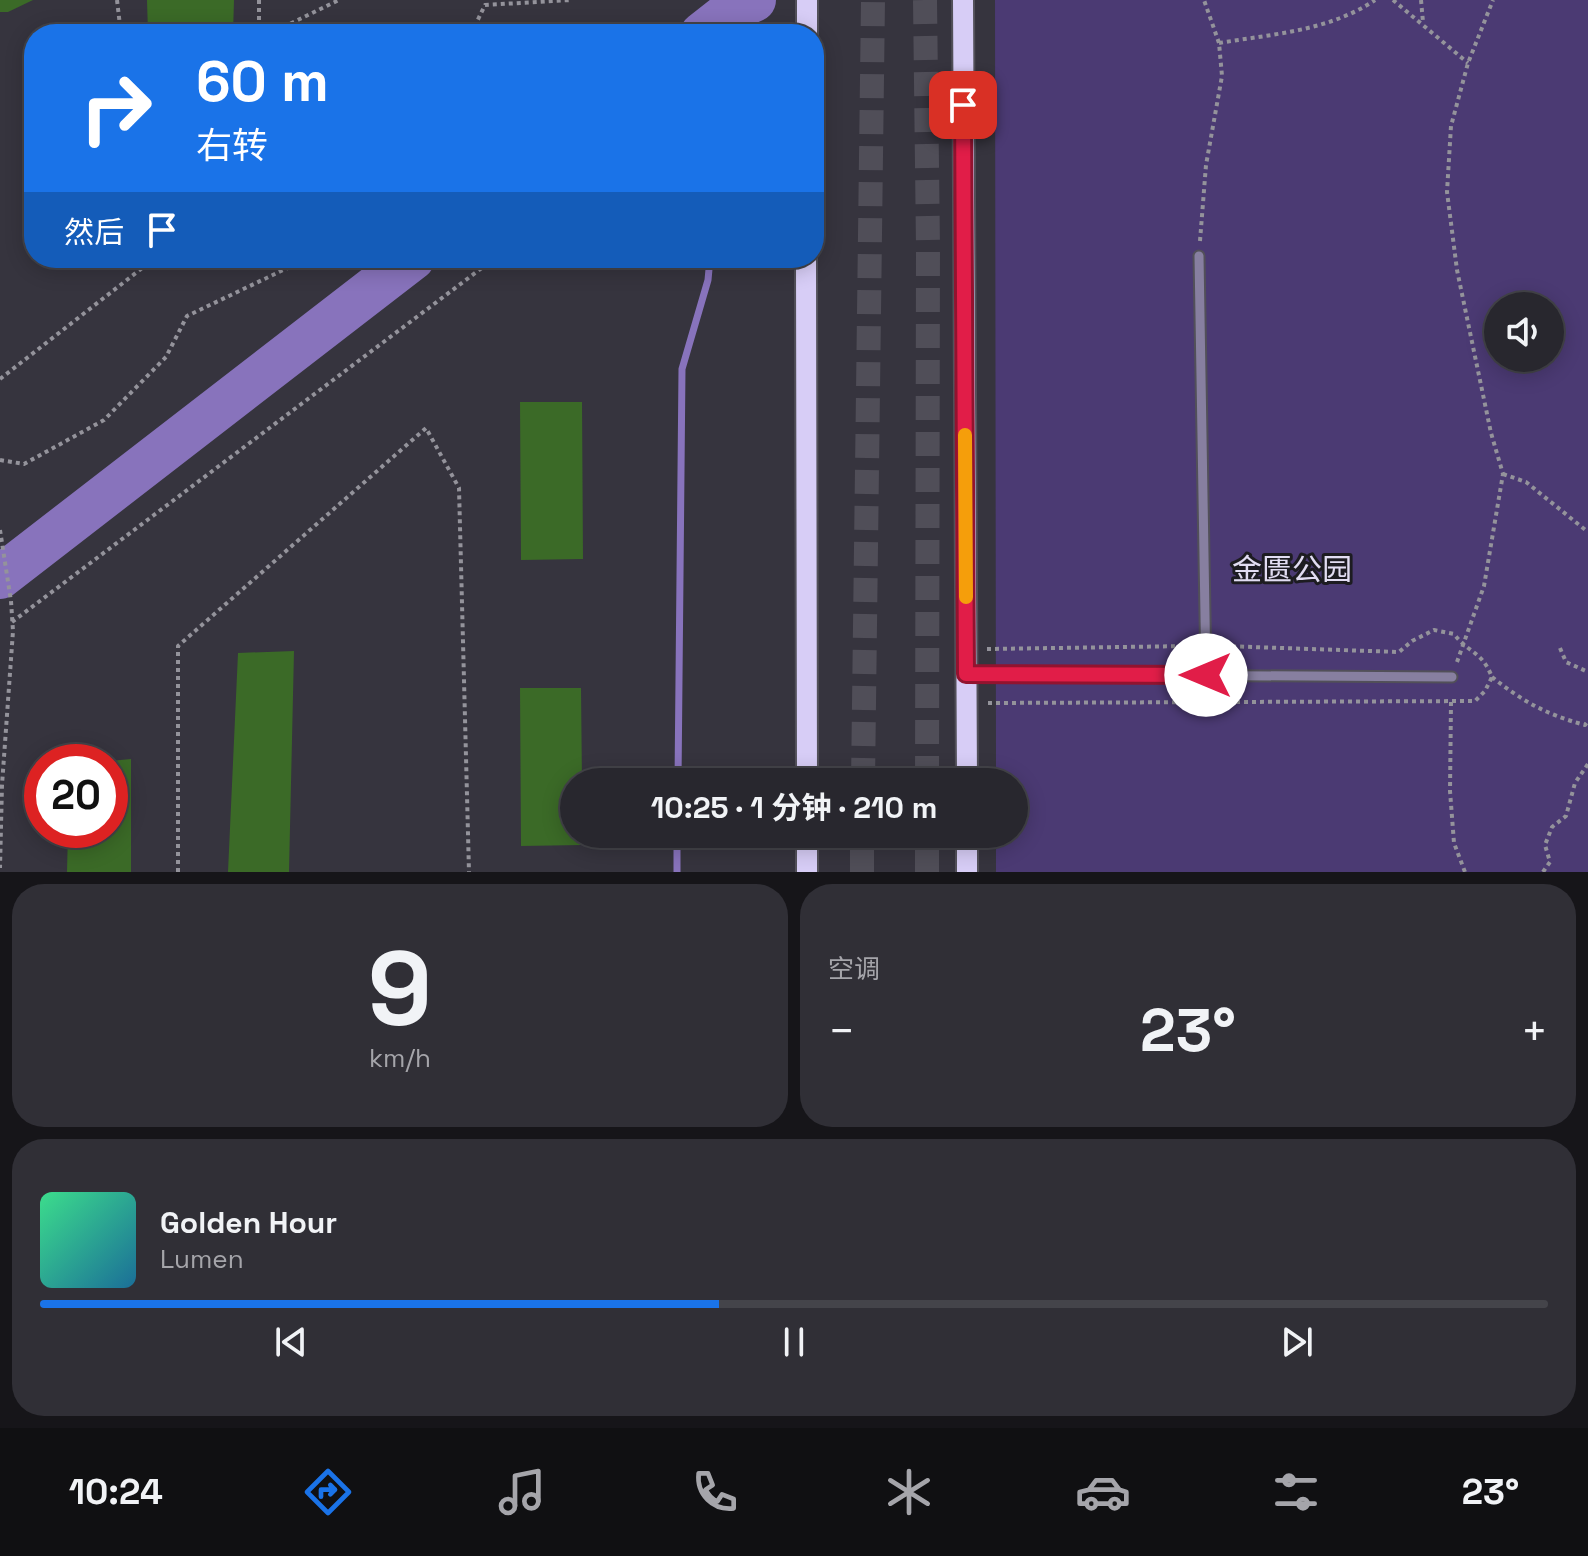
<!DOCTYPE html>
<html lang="zh">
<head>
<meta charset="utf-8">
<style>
  body { margin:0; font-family:"Space Grotesk","Noto Sans SC",sans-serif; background:#302f36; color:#f1f3f6; height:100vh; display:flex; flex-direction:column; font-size:30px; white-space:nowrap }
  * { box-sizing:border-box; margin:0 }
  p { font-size:26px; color:#a5a5aa }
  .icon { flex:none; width:44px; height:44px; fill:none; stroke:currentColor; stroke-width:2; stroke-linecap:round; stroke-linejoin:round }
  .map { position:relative; height:872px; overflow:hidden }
  .panel { display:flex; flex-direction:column; gap:12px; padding:12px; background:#161519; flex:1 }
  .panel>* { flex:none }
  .guide { position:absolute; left:24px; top:24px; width:800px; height:244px; border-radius:32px; box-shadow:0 4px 20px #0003,0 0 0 2px #44444a; background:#1a73e8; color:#fff; overflow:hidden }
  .fabs { position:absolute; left:1484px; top:292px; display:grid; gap:16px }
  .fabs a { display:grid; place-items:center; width:80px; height:80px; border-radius:50%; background:#28272e; box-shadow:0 4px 20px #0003,0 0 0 2px #44444a; font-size:40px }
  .speed { position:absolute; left:24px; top:744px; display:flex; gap:16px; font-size:40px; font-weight:700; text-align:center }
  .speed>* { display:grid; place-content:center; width:104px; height:104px; border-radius:50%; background:#28272e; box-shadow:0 4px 20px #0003,0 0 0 2px #44444a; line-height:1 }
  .speed .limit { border:12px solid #d22; background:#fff; color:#111 }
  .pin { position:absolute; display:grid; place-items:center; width:68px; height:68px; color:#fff; margin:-34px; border-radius:16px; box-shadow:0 4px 12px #0006 }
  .me { position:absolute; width:88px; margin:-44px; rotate:270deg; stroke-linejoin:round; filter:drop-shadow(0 0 6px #0008) }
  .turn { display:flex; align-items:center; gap:28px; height:168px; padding:0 40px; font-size:36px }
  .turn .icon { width:104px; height:104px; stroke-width:2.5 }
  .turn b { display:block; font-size:56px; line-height:68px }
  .then { display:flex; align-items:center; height:76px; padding:0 40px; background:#0003; gap:16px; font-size:30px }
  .big { font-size:60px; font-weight:700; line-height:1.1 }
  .panel .widget { flex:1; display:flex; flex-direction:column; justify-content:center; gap:12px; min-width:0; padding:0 28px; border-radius:32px; background:#302f36 }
  .panel .dial { align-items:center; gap:0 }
  .dial b { font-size:104px; line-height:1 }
  .song { display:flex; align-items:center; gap:24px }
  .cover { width:96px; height:96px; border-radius:12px; background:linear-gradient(135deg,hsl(150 70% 55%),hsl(200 70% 35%)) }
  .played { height:8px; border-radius:4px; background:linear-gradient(90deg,#1a73e8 45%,#44444a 45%) }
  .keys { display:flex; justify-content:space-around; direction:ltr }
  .heat { display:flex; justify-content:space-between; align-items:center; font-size:44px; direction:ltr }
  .panel .tiles { flex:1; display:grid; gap:12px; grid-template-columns:1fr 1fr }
  .widget:last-child { grid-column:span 2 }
  .trip { position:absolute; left:560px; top:768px; width:468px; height:80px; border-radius:40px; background:#28272e; box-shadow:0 4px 20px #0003,0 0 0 2px #44444a; font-weight:700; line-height:80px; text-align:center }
  .dock { display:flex; height:128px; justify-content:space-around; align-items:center; background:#101012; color:#a5a5aa }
  .dock .icon { width:56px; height:56px }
  .dock .current { color:#1a73e8 }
  .dock b { font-size:36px; color:#f1f3f6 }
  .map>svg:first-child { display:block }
  .green { fill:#4b3a73; fill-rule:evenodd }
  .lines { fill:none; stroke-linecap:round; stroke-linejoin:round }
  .stream { stroke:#8873bc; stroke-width:7 }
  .river { stroke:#8873bc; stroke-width:44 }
  .building { fill:#3b6a27 }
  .highway-tunnel { stroke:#504e58; stroke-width:24; stroke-dasharray:24 12; stroke-linecap:butt }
  .lane-casing { stroke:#525059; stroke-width:13 }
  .primary-casing { stroke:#525059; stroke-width:24 }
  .path { stroke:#94939b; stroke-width:4; stroke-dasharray:4 4; stroke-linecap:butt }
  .lane { stroke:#877fa0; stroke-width:9 }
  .primary { stroke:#d7cdf6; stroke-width:20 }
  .route-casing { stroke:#92132f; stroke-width:20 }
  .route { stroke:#e11d48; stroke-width:14 }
  .slow { stroke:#f59e0b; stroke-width:14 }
  .labels { text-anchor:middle; stroke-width:6; stroke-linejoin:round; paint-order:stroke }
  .park-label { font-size:30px; fill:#e2ddf2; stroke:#1d1c21 }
</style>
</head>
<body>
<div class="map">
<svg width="1588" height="872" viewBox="0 0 1588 872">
  <rect width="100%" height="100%" fill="#36343e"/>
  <path class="green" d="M 995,0 L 1588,0 L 1588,872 L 996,872 L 996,834 L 1014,834 L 1014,782 L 996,782 ZM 1498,306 L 1550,306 L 1550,358 L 1498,358 Z"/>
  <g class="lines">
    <path class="stream" d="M 731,34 L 734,9
      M 678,782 L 682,369 L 708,280 L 710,258
      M 677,872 L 677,834"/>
    <path class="river" d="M 702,34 L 734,9 L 754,0
      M 0,577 L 413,258"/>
  </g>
  <path class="building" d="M 0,0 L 33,0 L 8,12 L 0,12 Z
    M 147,0 L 234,0 L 233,34 L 148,34 Z
    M 520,402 L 582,402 L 583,559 L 521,560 Z
    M 294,651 L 289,872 L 228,872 L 238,653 Z
    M 520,688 L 581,688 L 582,782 L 574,782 L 574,834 L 582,834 L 582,845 L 521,846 Z
    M 131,759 L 131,872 L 67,872 L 68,830 L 110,830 L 110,761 Z"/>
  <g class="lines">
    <path class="highway-tunnel" d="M 925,0 L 928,247 L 927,782
      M 863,782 L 873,0
      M 862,872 L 862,834
      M 927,872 L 927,834"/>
    <defs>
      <path id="lane" d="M 1199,256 L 1206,675
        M 967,674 L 1452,677"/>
      <path id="primary" d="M 963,0 L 967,782
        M 807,34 L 807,0
        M 806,258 L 807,782
        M 807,834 L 807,872
        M 967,834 L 967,872"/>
    </defs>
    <use href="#lane" class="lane-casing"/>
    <use href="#primary" class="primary-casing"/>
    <path class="path" d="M 117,0 L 121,34
      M 259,0 L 259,34
      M 1393,0 L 1468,63
      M 1421,0 L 1423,22
      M 269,34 L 339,0
      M 394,34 L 400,20
      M 471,34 L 485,5 L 571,0
      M 1219,43 C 1273,34 1329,31 1375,0
      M 1200,241 L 1206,165 L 1222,76 L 1219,43 L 1204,0
      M 0,379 L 155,258
      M 0,460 L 24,464 L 104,420 L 166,357 L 187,316 L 302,261 L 304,258
      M 1503,474 L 1526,482 L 1588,532
      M 0,530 L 11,601 L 13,631 L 2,785 L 0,868
      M 12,622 L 495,258
      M 1560,648 L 1566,662 L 1588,672
      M 987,649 L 1190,646
      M 1457,662 L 1484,586 L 1503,474 L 1491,433 L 1457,270 L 1447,192 L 1451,126 L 1468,63 L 1493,0
      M 1492,677 C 1522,701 1547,715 1585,725 L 1588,721
      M 1451,702 L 1450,791 L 1454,843 L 1465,872
      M 988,703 L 1475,701 L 1485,691 L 1492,677 C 1481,650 1469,654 1454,634 L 1434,630 L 1412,641 L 1399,652 L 1223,646
      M 178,872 L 178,646 L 426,428 L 459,488 L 469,872
      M 1543,872 L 1550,862 L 1545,845 L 1552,827 L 1566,816 L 1575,783 L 1588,764"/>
    <use href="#lane" class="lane"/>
    <use href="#primary" class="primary"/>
  </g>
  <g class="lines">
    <defs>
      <path id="route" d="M 963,105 L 966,674 L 1206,675"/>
    </defs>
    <use href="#route" class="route-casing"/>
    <use href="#route" class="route"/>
    <path class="slow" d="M 965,435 L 966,597"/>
  </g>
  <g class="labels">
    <g class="park-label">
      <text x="1292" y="580">金匮公园</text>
    </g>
  </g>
</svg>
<div class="fabs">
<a><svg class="icon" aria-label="sound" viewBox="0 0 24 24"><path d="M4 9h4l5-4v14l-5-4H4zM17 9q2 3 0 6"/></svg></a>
</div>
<div class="speed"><div class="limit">20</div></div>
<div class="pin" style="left:963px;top:105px;background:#d93025"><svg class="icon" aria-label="arrive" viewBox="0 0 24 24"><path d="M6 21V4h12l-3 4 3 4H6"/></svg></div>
<svg class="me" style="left:1206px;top:675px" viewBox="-20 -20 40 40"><circle r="19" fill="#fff"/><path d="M0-13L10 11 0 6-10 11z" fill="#e11d48"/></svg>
<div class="trip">10:25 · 1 分钟 · 210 m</div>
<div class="guide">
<div class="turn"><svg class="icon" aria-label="right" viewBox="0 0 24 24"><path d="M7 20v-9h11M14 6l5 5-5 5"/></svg><div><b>60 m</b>右转</div></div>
<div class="then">然后<svg class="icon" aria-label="arrive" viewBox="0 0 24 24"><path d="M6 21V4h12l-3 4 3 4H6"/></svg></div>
</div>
</div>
<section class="panel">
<div class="tiles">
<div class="widget dial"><b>9</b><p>km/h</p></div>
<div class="widget"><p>空调</p>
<div class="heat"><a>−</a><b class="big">23°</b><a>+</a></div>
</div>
<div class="widget">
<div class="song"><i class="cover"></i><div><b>Golden Hour</b><p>Lumen</p></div></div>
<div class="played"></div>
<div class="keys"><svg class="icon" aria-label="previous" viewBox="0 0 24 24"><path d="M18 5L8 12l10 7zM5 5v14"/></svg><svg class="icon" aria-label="pause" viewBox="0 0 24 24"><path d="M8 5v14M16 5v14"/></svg><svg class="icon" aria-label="next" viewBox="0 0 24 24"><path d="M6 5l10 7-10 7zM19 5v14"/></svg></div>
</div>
</div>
</section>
<nav class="dock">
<b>10:24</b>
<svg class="icon current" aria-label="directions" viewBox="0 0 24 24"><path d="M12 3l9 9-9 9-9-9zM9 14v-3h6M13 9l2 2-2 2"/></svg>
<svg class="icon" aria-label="music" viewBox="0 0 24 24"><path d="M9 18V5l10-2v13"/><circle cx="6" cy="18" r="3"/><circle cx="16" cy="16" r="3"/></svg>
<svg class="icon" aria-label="phone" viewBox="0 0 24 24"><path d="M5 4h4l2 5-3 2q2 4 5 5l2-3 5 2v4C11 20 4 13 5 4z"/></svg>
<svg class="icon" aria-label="climate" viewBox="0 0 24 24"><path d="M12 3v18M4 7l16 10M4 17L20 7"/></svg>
<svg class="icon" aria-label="car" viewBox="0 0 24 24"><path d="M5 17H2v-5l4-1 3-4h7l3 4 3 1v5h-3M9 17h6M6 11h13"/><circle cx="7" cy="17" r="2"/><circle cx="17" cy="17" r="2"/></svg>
<svg class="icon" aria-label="filters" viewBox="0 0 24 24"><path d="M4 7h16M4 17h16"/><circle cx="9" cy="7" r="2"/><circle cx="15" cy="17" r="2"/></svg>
<b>23°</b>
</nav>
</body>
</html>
